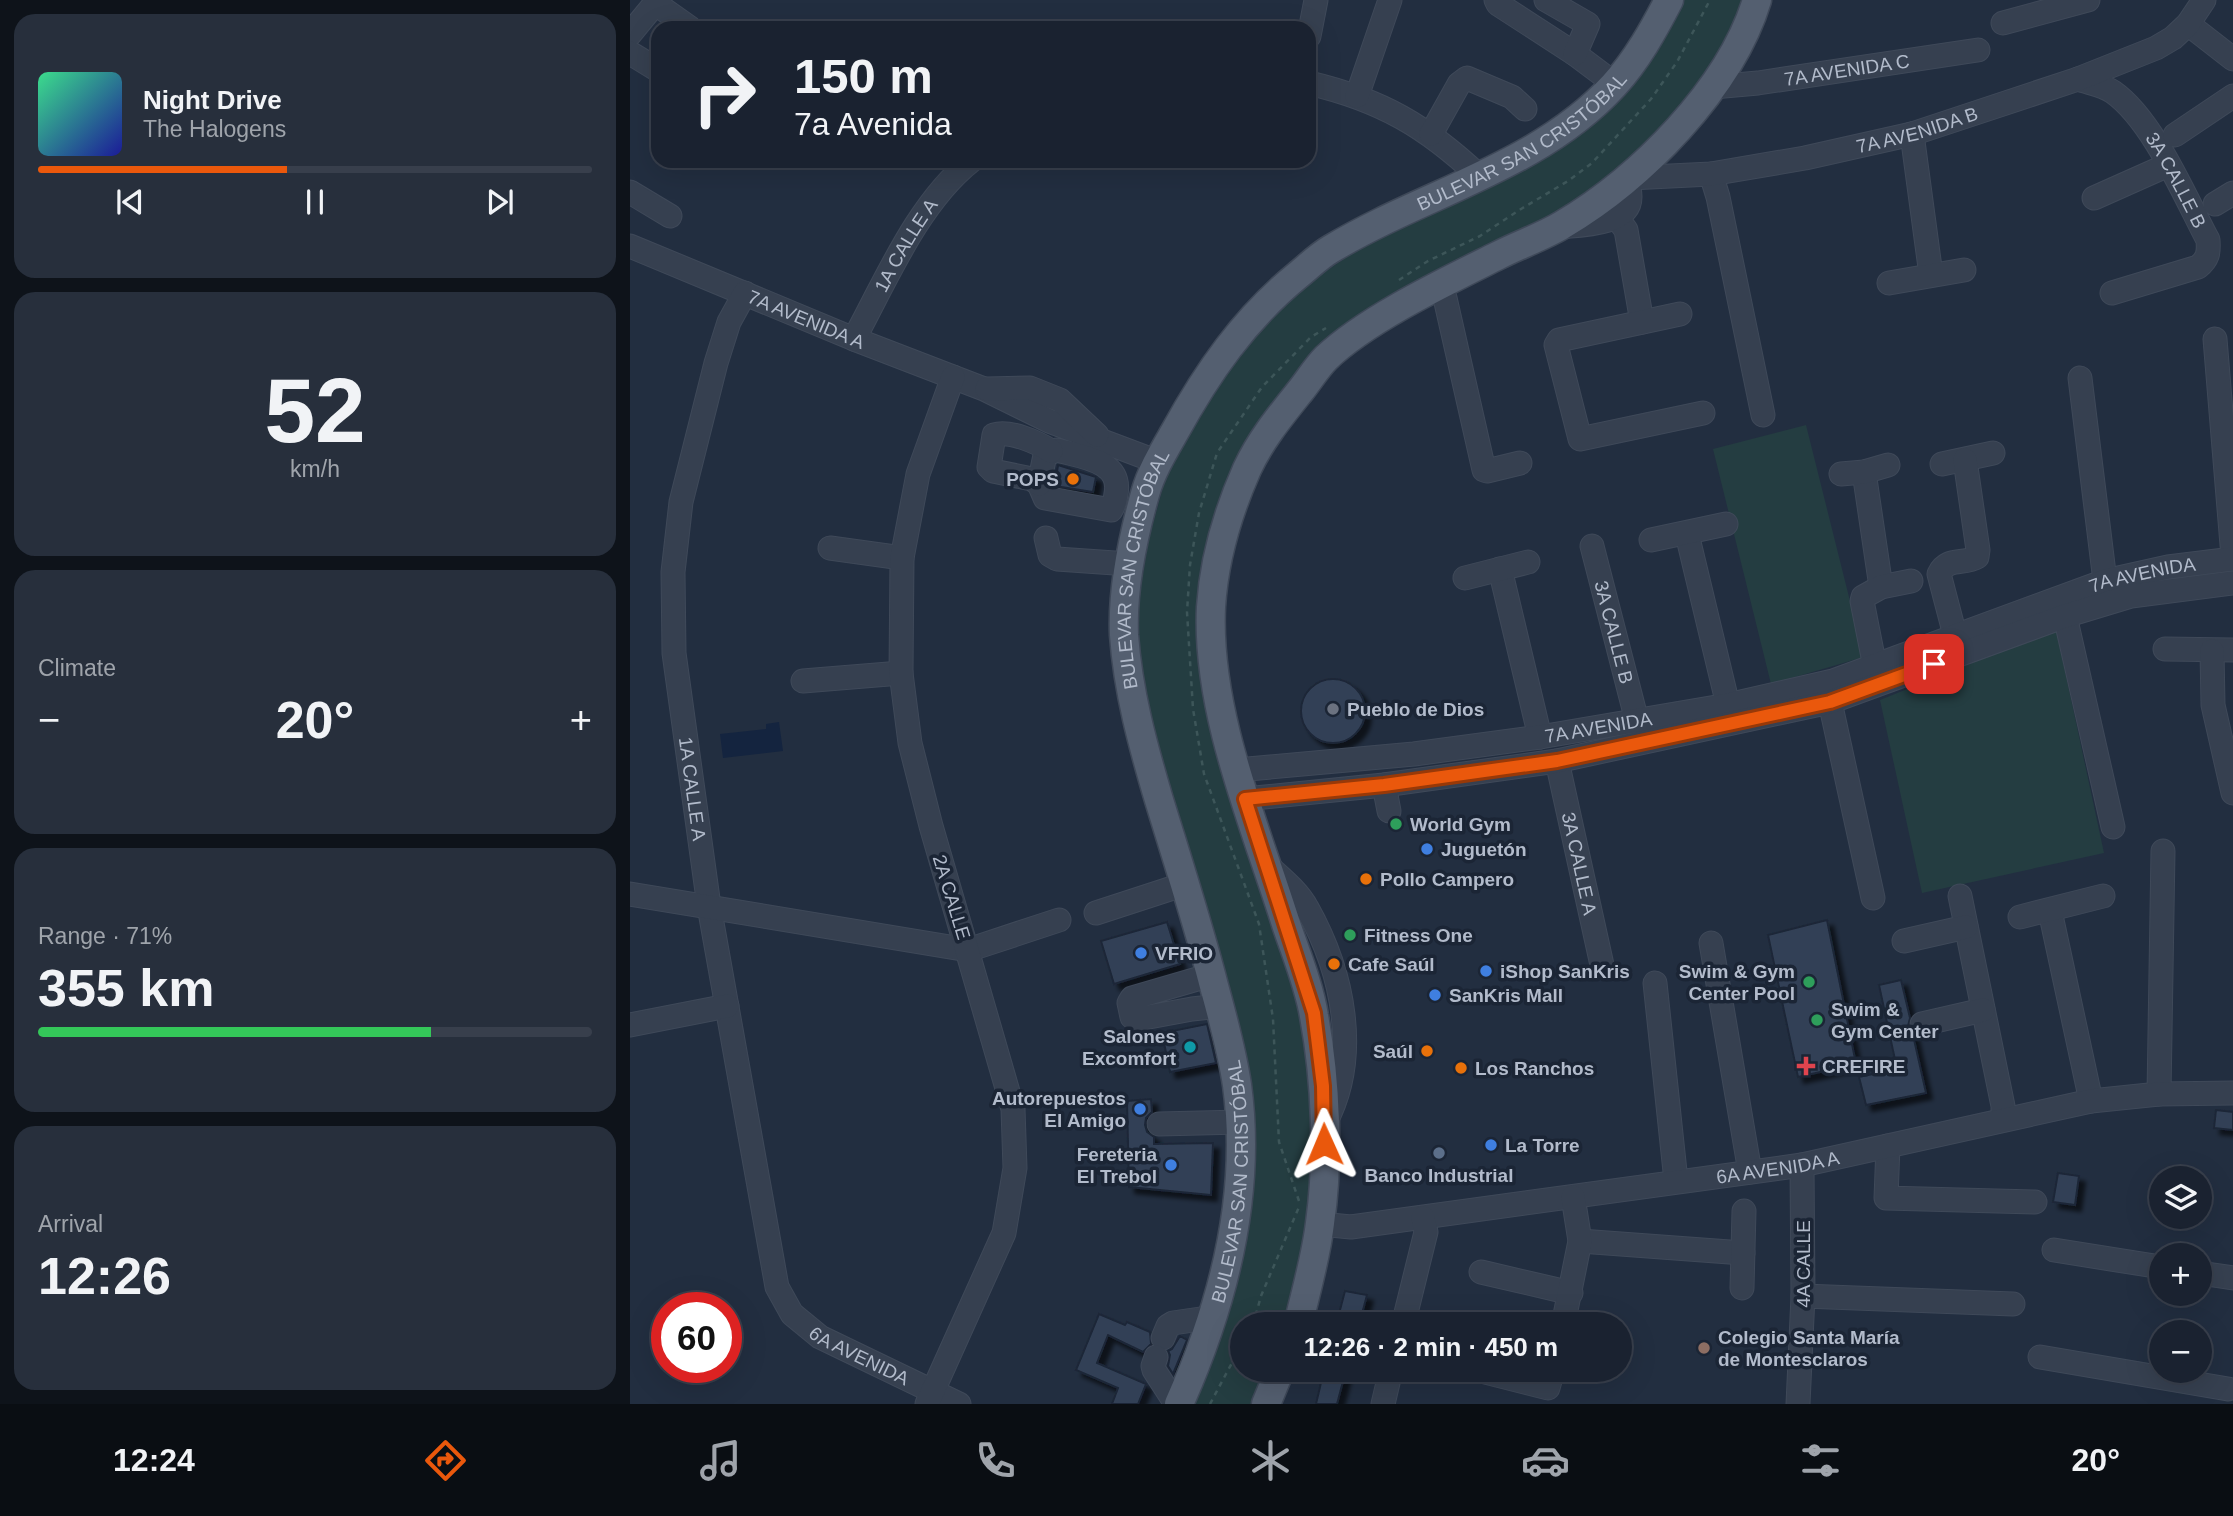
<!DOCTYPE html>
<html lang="en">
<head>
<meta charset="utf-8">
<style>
  body { margin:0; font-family:Arial,sans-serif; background:#272f3c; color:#f1f3f6; height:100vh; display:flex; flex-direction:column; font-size:26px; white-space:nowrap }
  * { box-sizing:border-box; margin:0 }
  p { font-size:23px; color:#9fa4ab }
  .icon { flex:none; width:38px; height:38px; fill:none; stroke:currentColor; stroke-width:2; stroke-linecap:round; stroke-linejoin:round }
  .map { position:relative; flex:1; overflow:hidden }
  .sheet { display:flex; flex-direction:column; gap:14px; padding:14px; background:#0e131a; width:630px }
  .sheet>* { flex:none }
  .guide { position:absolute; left:21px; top:21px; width:665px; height:147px; border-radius:21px; box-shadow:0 7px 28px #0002,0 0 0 2px #383f4c; background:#1a2230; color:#f1f3f6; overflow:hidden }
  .buttons { position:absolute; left:1519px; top:1166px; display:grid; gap:14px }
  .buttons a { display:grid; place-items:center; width:63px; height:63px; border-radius:50%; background:#1a2230; box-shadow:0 7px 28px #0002,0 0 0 2px #383f4c; font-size:35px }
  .speed { position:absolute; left:21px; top:1292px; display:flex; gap:14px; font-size:35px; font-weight:700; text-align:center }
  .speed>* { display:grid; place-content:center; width:91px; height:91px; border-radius:50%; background:#1a2230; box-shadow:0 7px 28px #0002,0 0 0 2px #383f4c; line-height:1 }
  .speed .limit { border:10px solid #d22; background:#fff; color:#111 }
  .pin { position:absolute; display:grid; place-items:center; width:60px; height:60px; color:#fff; margin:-30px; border-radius:14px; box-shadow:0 4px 10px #0006 }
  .me { position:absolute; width:77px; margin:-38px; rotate:359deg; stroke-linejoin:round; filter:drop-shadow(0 0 5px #0008) }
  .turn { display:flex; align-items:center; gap:24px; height:147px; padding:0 28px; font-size:32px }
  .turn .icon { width:91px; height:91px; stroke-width:2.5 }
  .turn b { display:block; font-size:49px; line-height:60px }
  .big { font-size:52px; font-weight:700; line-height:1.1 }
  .sheet .widget { flex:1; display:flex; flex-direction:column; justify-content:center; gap:10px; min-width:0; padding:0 24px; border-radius:21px; background:#272f3c }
  .sheet .dial { align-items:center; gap:0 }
  .dial b { font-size:91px; line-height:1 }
  .song { display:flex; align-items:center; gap:21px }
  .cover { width:84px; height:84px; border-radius:10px; background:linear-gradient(135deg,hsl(150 70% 55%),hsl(240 70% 35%)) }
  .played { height:7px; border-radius:4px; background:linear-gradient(90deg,#ea580c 45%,#383f4c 45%) }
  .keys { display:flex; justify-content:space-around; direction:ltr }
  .heat { display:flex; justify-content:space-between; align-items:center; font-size:38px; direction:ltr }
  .charge { height:10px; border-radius:5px; background:linear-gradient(90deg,#34c759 71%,#383f4c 0) }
  .trip { position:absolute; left:600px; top:1312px; width:402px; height:70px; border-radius:35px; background:#1a2230; box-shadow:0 7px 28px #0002,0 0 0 2px #383f4c; font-weight:700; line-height:70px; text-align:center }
  .dock { display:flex; height:112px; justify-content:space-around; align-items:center; background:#0a0e13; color:#9fa4ab }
  .dock .icon { width:49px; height:49px }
  .dock .selected { color:#ea580c }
  .dock b { font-size:32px; color:#f1f3f6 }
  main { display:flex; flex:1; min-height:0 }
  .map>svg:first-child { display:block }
  .green { fill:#243d41 }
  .water { fill:#14243f }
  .building { fill:#334157; stroke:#1d2737; stroke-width:2; filter:url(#shadow) }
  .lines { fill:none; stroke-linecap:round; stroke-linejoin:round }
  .minor-casing { stroke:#3f4959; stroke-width:25 }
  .major-casing { stroke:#3f4959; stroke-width:31 }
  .path { stroke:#3d5659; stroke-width:2.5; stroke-dasharray:5 5; stroke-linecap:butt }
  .minor { stroke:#364050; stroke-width:23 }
  .major { stroke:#545f70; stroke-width:28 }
  .route-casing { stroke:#983908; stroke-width:18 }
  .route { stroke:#ea580c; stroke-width:12 }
  .food-dot { fill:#e8710a; stroke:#1b2535; stroke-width:2.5 }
  .worship-dot { fill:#6b7280; stroke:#1b2535; stroke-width:2.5 }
  .leisure-dot { fill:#2e9e5b; stroke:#1b2535; stroke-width:2.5 }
  .shop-dot { fill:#3f7fe0; stroke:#1b2535; stroke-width:2.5 }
  .culture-dot { fill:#0f9aa8; stroke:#1b2535; stroke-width:2.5 }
  .health-dot { fill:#e0444e; stroke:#1b2535; stroke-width:2.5 }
  .service-dot { fill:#5c6f8a; stroke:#1b2535; stroke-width:2.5 }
  .education-dot { fill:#8d6e63; stroke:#1b2535; stroke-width:2.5 }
  .labels { text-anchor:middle; stroke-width:7; stroke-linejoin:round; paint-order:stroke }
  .street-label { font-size:19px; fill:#b2bbcb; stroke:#1b2535 }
  .poi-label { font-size:19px; font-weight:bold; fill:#b2bbcb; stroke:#1b2535; text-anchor:start }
</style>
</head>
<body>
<main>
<section class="sheet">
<div class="widget">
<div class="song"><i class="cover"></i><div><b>Night Drive</b><p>The Halogens</p></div></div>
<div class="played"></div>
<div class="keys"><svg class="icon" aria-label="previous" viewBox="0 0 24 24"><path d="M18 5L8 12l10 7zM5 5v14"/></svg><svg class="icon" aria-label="pause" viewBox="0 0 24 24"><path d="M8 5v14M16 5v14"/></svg><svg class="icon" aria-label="next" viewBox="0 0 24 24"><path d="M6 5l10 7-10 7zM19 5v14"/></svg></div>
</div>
<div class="widget dial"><b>52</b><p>km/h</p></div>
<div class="widget"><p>Climate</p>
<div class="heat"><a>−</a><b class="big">20°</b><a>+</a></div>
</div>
<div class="widget"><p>Range · 71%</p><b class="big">355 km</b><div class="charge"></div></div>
<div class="widget"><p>Arrival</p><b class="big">12:26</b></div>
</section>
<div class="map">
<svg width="1603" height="1404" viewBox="0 0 1603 1404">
  <defs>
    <filter id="shadow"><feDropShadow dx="6" dy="6" stdDeviation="2" flood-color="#0009"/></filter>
  </defs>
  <rect width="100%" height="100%" fill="#222e40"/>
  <path class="green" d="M 1045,0 L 1118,0 L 1078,84 L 984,183 L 756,307 L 640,419 L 574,599 L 678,1017 L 686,1092 L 683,1225 L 660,1325 L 612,1325 L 612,1370 L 644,1370 L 629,1404 L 557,1404 L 615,1183 L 510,683 L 505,622 L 519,538 L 542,455 L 564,410 L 657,297 L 750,235 L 928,141 Z
    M 1176,425 L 1234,657 L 1141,684 L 1083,449 Z
    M 1426,629 L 1474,853 L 1292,893 L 1250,700 Z"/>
  <path class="water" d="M 149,722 L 153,751 L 93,758 L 90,734 L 136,729 L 136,724 Z"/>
  <path class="building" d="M 428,465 L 466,477 L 463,492 L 425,486 Z
    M671 711a32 32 0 1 1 64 0a32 32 0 1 1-64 0Z
    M 1197,920 L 1226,1064 L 1168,1077 L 1138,935 Z
    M 537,922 L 550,964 L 484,984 L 471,941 Z
    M 1271,980 L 1280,1018 L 1278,1026 L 1283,1035 L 1296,1093 L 1236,1105 L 1229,1077 L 1267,1069 L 1249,985 Z
    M 577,1024 L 586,1063 L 540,1072 L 532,1033 Z
    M 521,1099 L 522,1112 L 516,1118 L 515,1125 L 517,1132 L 524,1137 L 524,1144 L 583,1143 L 581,1195 L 499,1187 L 497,1101 Z
    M 1586,1110 L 1603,1112 L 1603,1130 L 1584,1128 Z
    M 1428,1173 L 1449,1176 L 1445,1205 L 1423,1202 Z
    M 715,1291 L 737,1295 L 729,1325 L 706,1325 Z
    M 469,1314 L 495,1325 L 497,1322 L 520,1332 L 521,1344 L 513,1352 L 478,1335 L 467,1363 L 516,1384 L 508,1404 L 482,1404 L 488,1388 L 446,1370 Z
    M 550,1336 L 557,1340 L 543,1374 L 538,1366 L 540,1355 L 538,1351 L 542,1349 Z
    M 694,1370 L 716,1370 L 707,1404 L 686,1404 Z"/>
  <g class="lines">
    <defs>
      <g id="minor">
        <path d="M 866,0 L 868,4 L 945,54 L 985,84"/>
        <path d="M 916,0 L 958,24 L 945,54"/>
        <path d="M 1373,23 L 1458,0"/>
        <path d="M 1558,24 L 1603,59"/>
        <path d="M 0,34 L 23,6 L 29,6 L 60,28"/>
        <path d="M 679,36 L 686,0"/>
        <path d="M 0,53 L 28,70"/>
        <path id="s1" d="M 1448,79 C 1459,83 1473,85 1483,92 C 1523,120 1555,197 1578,240 C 1579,253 1578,259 1568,267 L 1482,293"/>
        <path d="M 679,83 C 751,100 796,126 850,177"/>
        <path id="s2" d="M 1083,87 L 1128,83 L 1348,50"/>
        <path d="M 727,96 L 760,0"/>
        <path d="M 801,134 L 829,84 L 837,78 L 882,97 L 895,109"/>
        <path d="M 1282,134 L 1301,275"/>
        <path d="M 1545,135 L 1603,96"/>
        <path d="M 1081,174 L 1088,197 L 1133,415"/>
        <path id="s3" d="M 1000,178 L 1081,174 L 1175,158 L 1282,134 L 1448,79 L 1526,48 L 1543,38 L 1558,24 L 1574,0"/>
        <path d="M 0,192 L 40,216"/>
        <path d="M 1464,198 L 1538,165"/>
        <path d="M 1585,204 L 1603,193"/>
        <path d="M 987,218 L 996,230 L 1012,322"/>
        <path d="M 929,227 C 949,225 1000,225 1000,197 C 1000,192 998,185 996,181"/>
        <path id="s4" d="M 0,246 L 224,339 L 354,389 L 419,421 L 528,462"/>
        <path d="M 1259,283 L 1334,270"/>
        <path id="s5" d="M 115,293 L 99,322 L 86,363 L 51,502 L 43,572 L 44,653 L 79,906 L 147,1287 L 162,1314 L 190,1337 L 329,1404"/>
        <path d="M 815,298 L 854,470 L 857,471 L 890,463"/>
        <path d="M 1050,314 L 929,340 L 926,345 L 950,439 L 1073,413"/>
        <path id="s6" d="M 224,339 C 256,280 288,203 341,161"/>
        <path d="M 1585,339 L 1603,557"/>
        <path d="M 1450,378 L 1475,581"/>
        <path d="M 357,389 L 400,388 L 430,400 L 467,435"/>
        <path d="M 427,450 C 451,457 492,460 486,494 C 485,500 485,504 481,510 L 415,498 L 409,484 L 415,455 Z"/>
        <path d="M 1312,464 L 1363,453"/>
        <path d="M 1234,472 L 1251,587"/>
        <path d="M 1211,474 L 1234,472 L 1258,465"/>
        <path d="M 409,484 L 402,479 L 363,471 L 359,467 L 364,435 C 380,430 407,442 421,451"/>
        <path d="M 1057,534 L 1098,705"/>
        <path d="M 416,538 L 420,555 L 427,559 L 499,564"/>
        <path d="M 1021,540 L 1096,524"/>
        <path id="s7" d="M 962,546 L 1007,721"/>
        <path d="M 200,548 L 272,558"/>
        <path d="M 870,569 L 910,737"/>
        <path d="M 835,578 L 898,562"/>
        <path d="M 1435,616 L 1483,827"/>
        <path d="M 1325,635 L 1309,574 C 1317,557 1333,565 1347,557 L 1348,550 L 1335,460"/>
        <path d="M 1535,649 L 1603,650"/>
        <path d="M 1582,651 L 1583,705 L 1603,793"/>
        <path d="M 1245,667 L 1232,601 L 1233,597 L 1251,587 L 1281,581"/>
        <path d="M 173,681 L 271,673"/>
        <path d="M 1200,702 L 1243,898"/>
        <path id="s8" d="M 927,761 L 972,965"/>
        <path id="s9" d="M 607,770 L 784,754 L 910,737 L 1098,705 L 1203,681 L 1475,581 L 1538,567 L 1603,559"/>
        <path d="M 754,785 L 759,811"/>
        <path d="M 615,799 L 754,785 L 927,761 L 1200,702 L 1435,616 L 1501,596 L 1603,583"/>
        <path d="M 637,865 C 651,878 668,891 677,908 C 713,972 731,1056 695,1123"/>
        <path d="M 0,894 L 338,950 L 429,920"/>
        <path d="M 1330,896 L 1373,1106 L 1373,1119"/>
        <path d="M 1420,911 L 1461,1101"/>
        <path d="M 466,913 L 555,884"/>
        <path d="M 1390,917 L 1473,896"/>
        <path d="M 1274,941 L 1336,927"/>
        <path d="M 1081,943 L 1120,1172"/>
        <path d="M 581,975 L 502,998 L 499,1003 L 502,1017 L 508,1019 L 562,1009 L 590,1006"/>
        <path d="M 1025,983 L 1046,1181"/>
        <path d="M 1292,1024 L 1353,1010"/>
        <path d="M 0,1025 L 97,1006"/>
        <path d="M 1529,1094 L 1533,851"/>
        <path d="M 529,1124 L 611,1122"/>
        <path d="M 1258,1146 L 1256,1198 L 1405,1202"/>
        <path id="s10" d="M 690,1224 L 721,1227 L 1172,1165 L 1461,1101 L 1529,1094 L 1603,1093"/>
        <path d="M 950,1241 L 1113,1253"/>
        <path d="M 1424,1250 L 1531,1267"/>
        <path d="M 851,1272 L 941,1293"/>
        <path d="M 1570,1273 L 1603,1278"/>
        <path d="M 1112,1288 L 1114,1211"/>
        <path d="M 1173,1296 L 1383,1304"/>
        <path d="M 773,1325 L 796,1232 L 793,1218"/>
        <path d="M 933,1325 L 950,1241 L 943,1197"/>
        <path d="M 533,1338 L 538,1326 L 543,1323 L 584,1317"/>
        <path d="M 526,1357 L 523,1366 L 524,1370 L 546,1404"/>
        <path d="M 1410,1357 L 1598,1389"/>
        <path d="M 847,1370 L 918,1388 L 923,1370"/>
        <path d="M 297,1404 L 374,1233 L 385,1168 L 383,1109 L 301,826 L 280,743 L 271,673 L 272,558 L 288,474 L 323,377"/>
        <path d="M 753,1404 L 761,1370"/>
        <path d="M 1168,1404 L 1173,1296 L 1172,1165"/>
      </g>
      <g id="major">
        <path d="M 668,1325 C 676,1291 686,1257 690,1223 C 699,1158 696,1081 684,1016 C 679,985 666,954 656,924 C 625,825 576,712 581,607 C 584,559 598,512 617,469 C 631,439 651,415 671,390 C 679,380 687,367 696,358 C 737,319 815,282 867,256 C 888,245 912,237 932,225 C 1010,179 1100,89 1127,0"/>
        <path id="s11" d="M 549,1404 C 594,1303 622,1195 607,1085 C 602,1051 593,1019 584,986 C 568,924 548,862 529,800 C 513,746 498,692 494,635 C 492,590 503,537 515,494 C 521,472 533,452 544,433 C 577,373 614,319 668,275 C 679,266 689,256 701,249 C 794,193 909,167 984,85 C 1007,60 1024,29 1039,0"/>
        <path d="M 636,1404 L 650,1370"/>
      </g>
    </defs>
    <use href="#minor" class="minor-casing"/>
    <use href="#major" class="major-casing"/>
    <path class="path" d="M 769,280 L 798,261 L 850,236 L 891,209 L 938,181 L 962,163 L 1021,99 L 1047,62 L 1080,0
      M 669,1201 L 649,1142 L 643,1019 L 629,924 L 574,774 L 563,709 L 557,612 L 560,565 L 569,513 L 587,453 L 632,387 L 681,337 L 696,328
      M 623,1325 L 631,1296 L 669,1207
      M 580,1404 L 612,1344"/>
    <use href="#minor" class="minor"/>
    <use href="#major" class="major"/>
  </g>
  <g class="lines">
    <defs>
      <path id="route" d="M 694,1144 L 693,1086 L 684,1013 L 615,799 L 754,785 L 927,761 L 1200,702 L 1304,664"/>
    </defs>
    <use href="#route" class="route-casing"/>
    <use href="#route" class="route"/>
  </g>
  <g class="food-dot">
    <circle cx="443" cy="479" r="7"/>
    <circle cx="736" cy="879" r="7"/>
    <circle cx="704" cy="964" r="7"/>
    <circle cx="797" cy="1051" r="7"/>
    <circle cx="831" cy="1068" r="7"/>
  </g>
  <circle class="worship-dot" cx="703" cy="709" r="7"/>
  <g class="leisure-dot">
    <circle cx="766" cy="824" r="7"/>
    <circle cx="720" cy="935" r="7"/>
    <circle cx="1179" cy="982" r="7"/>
    <circle cx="1187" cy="1020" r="7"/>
  </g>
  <g class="shop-dot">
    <circle cx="797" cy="849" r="7"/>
    <circle cx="511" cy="953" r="7"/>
    <circle cx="856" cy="971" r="7"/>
    <circle cx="805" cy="995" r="7"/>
    <circle cx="510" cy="1109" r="7"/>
    <circle cx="861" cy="1145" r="7"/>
    <circle cx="541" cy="1165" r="7"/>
  </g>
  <circle class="culture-dot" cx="560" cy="1047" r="7"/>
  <path class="health-dot" d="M1172.5 1055.5h7v7h7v7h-7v7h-7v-7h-7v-7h7z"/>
  <circle class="service-dot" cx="809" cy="1153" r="7"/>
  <circle class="education-dot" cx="1074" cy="1348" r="7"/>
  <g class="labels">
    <g class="street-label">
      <text dy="7" stroke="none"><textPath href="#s2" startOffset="135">7A AVENIDA C</textPath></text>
      <text dy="7" stroke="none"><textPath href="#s3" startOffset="292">7A AVENIDA B</textPath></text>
      <text dy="7" stroke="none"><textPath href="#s11" startOffset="1468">BULEVAR SAN CRISTÓBAL</textPath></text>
      <text dy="7" stroke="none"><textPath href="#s1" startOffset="147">3A CALLE B</textPath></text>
      <text dy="7" stroke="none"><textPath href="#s6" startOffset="107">1A CALLE A</textPath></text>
      <text dy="7" stroke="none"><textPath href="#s4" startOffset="191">7A AVENIDA A</textPath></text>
      <text dy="7" stroke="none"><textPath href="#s11" startOffset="861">BULEVAR SAN CRISTÓBAL</textPath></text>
      <text dy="7" stroke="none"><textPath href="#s9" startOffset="931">7A AVENIDA</textPath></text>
      <text dy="7" stroke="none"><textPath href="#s7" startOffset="89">3A CALLE B</textPath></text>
      <text dy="7" stroke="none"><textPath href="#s9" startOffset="364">7A AVENIDA</textPath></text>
      <text dy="7" stroke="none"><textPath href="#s5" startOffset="508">1A CALLE A</textPath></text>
      <text dy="7" stroke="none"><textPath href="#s8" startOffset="105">3A CALLE A</textPath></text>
      <text transform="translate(322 897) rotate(73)" y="7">2A CALLE</text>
      <text dy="7" stroke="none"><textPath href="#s10" startOffset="462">6A AVENIDA A</textPath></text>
      <text dy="7" stroke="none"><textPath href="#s11" startOffset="231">BULEVAR SAN CRISTÓBAL</textPath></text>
      <text transform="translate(1173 1264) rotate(-90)" y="7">4A CALLE</text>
      <text dy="7" stroke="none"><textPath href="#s5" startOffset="1124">6A AVENIDA</textPath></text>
    </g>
    <g class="poi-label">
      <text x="429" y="486" text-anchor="end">POPS</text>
      <text x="717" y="716">Pueblo de Dios</text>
      <text x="780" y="831">World Gym</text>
      <text x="811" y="856">Juguetón</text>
      <text x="750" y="886">Pollo Campero</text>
      <text x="734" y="942">Fitness One</text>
      <text x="525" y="960">VFRIO</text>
      <text x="718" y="971">Cafe Saúl</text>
      <text x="870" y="978">iShop SanKris</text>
      <text x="1165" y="978" text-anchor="end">Swim &amp; Gym<tspan x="1165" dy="22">Center Pool</tspan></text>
      <text x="819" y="1002">SanKris Mall</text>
      <text x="1201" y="1016">Swim &amp;<tspan x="1201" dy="22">Gym Center</tspan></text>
      <text x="546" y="1043" text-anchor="end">Salones<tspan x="546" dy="22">Excomfort</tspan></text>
      <text x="783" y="1058" text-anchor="end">Saúl</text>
      <text x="1192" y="1073">CREFIRE</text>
      <text x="845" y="1075">Los Ranchos</text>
      <text x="496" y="1105" text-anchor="end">Autorepuestos<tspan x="496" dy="22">El Amigo</tspan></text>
      <text x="875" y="1152">La Torre</text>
      <text x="527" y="1161" text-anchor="end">Fereteria<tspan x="527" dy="22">El Trebol</tspan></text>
      <text x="809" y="1182" text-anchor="middle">Banco Industrial</text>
      <text x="1088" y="1344">Colegio Santa María<tspan x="1088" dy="22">de Montesclaros</tspan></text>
    </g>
  </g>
</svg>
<div class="buttons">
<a><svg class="icon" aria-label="layers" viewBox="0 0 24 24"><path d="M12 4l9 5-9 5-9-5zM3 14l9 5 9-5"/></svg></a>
<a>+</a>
<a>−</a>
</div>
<div class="speed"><div class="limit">60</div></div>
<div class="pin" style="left:1304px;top:664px;background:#d93025"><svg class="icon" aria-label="arrive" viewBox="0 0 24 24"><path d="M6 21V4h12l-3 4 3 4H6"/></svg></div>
<svg class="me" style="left:694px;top:1144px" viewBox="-20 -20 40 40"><path d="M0-17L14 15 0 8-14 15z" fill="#ea580c" stroke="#fff" stroke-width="4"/></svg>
<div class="trip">12:26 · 2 min · 450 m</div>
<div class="guide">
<div class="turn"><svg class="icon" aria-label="right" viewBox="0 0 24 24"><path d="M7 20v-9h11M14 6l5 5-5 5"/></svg><div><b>150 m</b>7a Avenida</div></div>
</div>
</div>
</main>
<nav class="dock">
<b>12:24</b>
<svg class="icon selected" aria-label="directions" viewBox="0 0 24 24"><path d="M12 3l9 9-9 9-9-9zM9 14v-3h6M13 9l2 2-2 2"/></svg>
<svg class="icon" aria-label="music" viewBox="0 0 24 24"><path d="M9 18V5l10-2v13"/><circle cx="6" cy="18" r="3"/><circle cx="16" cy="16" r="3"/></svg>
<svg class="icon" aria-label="phone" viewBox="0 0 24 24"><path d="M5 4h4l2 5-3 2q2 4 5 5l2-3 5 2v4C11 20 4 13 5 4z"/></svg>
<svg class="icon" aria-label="climate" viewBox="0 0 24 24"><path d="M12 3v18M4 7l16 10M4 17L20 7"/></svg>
<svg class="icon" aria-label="car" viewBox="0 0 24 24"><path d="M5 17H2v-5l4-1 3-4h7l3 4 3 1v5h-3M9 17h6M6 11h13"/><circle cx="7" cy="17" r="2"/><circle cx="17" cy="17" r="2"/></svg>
<svg class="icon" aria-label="filters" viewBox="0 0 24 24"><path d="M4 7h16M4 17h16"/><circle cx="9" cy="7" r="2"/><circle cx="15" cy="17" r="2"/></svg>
<b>20°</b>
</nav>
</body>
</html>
